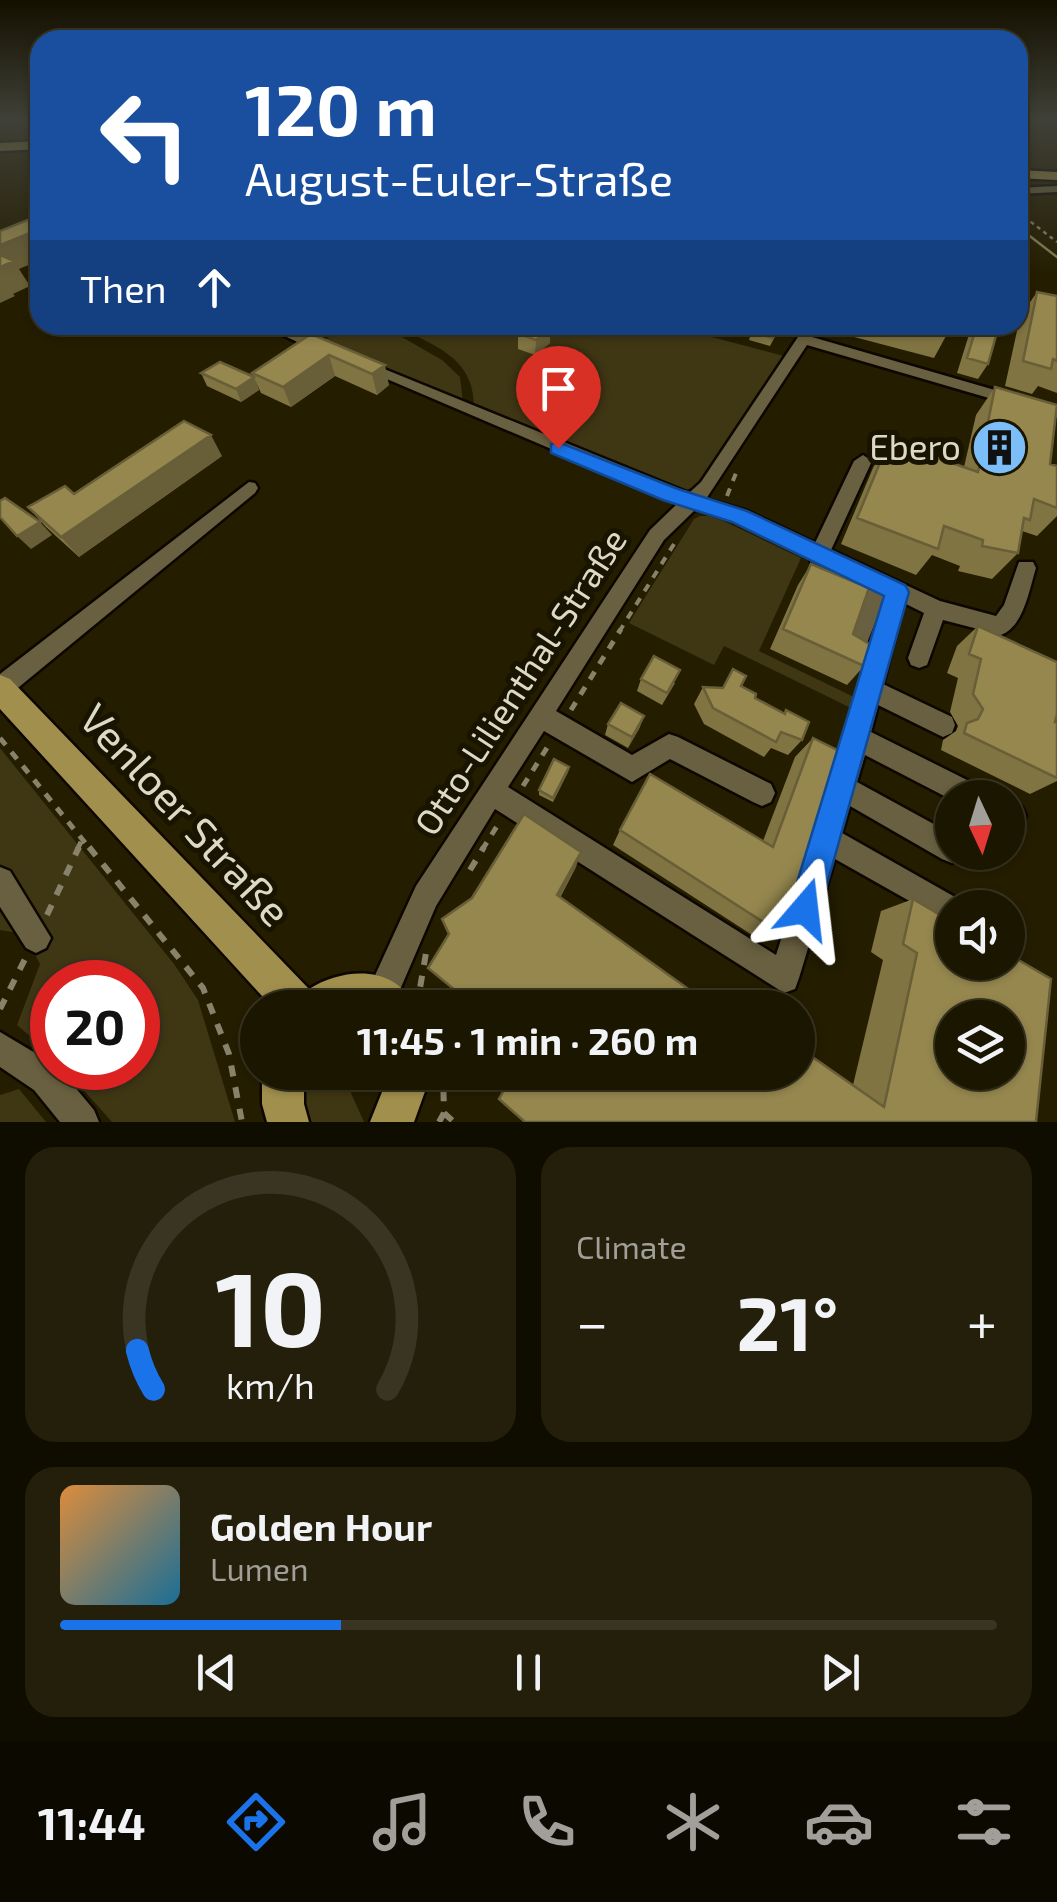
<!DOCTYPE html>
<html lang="en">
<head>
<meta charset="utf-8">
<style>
  body { margin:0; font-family:"Exo 2",sans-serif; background:#241f0a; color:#f1f3f6; height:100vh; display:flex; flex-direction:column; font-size:38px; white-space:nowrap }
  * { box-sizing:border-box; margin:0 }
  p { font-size:32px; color:#a09f99 }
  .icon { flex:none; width:55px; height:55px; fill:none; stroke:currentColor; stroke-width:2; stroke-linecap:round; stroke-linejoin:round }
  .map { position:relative; height:1122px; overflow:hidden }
  .sheet { display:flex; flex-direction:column; gap:25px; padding:25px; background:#0f0c00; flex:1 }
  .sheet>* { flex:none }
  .banner { position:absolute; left:30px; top:30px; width:998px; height:305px; border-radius:30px; box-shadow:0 2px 8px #0004,0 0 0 2px #393522; background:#1a4fa0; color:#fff; overflow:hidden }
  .needle { width:65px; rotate:176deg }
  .buttons { position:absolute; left:935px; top:780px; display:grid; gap:20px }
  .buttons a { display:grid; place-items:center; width:90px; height:90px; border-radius:50%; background:#1b1600; box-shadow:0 2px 8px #0004,0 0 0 2px #393522; font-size:50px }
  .speed { position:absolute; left:30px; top:960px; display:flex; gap:20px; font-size:50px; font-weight:700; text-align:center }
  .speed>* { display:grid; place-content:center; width:130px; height:130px; border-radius:50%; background:#1b1600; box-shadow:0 2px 8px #0004,0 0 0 2px #393522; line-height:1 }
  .speed .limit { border:15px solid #d22; background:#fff; color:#111 }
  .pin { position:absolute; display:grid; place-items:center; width:85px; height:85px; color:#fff; margin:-102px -42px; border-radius:50% 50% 50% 0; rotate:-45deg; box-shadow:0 0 10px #0007 }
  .pin .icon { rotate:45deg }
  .me { position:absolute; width:110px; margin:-55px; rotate:17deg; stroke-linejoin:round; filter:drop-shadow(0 0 8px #0008) }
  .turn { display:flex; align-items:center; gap:35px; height:210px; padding:0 50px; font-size:45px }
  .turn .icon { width:130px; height:130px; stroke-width:2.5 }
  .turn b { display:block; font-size:70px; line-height:85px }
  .then { display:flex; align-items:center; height:95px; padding:0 50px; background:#0003; gap:20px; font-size:38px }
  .big { font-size:75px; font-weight:700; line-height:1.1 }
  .sheet .widget { flex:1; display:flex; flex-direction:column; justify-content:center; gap:15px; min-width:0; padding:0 35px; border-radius:30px; background:#241f0a }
  .sheet .dial { align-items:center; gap:0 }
  .dial svg { height:260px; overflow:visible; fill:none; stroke:#393522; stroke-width:7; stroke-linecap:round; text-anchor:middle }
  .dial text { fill:#f1f3f6; stroke:none }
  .song { display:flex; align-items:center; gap:30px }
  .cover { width:120px; height:120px; border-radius:15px; background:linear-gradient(135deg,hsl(30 70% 55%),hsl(200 70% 35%)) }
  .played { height:10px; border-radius:5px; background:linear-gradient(90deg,#1a73e8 30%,#393522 30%) }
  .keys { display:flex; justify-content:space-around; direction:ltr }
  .heat { display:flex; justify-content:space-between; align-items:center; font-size:55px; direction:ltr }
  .sheet .tiles { flex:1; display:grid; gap:25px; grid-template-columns:1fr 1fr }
  .widget:last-child { grid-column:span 2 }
  .trip { position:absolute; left:240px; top:990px; width:575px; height:100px; border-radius:50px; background:#1b1600; box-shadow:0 2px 8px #0004,0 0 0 2px #393522; font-weight:700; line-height:100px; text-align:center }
  .menu { display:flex; height:160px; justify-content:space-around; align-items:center; background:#0b0900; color:#a09f99 }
  .menu .icon { width:70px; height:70px }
  .menu .current { color:#1a73e8 }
  .menu b { font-size:45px; color:#f1f3f6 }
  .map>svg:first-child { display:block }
  .green { fill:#3f3614 }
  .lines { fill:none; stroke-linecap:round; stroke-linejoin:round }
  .stream { stroke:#887d4f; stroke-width:2.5 }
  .minor-casing { stroke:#0d0700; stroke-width:5 }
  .major-casing { stroke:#0d0700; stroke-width:5 }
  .path-far3 { stroke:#88826b; stroke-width:2.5; stroke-dasharray:4 4; stroke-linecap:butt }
  .path-far2 { stroke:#88826b; stroke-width:4; stroke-dasharray:8 8; stroke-linecap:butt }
  .path-far1 { stroke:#88826b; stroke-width:5; stroke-dasharray:9 9; stroke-linecap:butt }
  .path { stroke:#88826b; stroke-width:6; stroke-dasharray:11 11; stroke-linecap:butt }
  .minor { fill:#686040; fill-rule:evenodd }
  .major { fill:#a08f4d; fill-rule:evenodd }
  .rail { stroke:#c3bfab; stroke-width:2.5; stroke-dasharray:9 9; stroke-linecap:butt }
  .wall { fill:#807443 }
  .shaded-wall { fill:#685e37 }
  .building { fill:#95874e; stroke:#685e37; stroke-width:2.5; fill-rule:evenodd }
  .route { fill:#1a73e8; stroke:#114b97; stroke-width:2.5 }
  .labels { text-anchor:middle; stroke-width:10; stroke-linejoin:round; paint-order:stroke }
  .poi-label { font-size:35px; fill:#ddd9c7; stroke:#191400; text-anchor:end }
  .street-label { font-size:35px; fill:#ddd9c7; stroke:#191400 }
  .near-street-label { font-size:42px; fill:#ddd9c7; stroke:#191400 }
</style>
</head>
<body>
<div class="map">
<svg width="1057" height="1122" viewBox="0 0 1057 1122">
  <rect width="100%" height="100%" fill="#241d00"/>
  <path class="green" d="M 346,325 L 381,325 L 442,360 L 460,377 L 463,402 L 325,345 L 325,340 Z
    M 396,325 L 666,325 L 784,356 L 707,476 L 695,487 L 681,491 L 474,407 C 474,356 434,347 396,325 Z
    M 700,516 L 713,516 L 801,558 L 759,651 L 854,697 L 851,708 L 724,646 L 714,665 L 629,623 L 694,519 Z
    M 0,748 L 174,964 L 198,1000 L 235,1122 L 112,1122 L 64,1068 L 138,1068 L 138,982 L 52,982 L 52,1055 L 17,1025 L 40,964 L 24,934 L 0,930 Z
    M 298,1073 L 342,1073 L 364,1122 L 311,1122 L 300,1103 Z
    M 19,1089 L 46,1122 L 0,1122 L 0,1095 Z"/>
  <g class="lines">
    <path class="stream" d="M 1018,227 L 1057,257"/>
    <defs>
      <path id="minor" d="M 1057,186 L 1057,192 L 1018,194 L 1018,188 Z
        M 261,325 L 280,325 L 333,350 L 321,353 Z
        M 806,325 L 820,325 L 812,337 L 1057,408 L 1057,418 L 807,345 L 706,499 L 747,511 L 815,543 L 854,461 L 863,455 L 872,461 L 831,550 L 940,601 L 996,616 L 1004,605 L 1019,562 L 1033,562 L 1036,568 C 1029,590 1024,626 1001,635 L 943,620 L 927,665 L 919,668 L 911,665 L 908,658 L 924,613 L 904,603 L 883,684 L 952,717 L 955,725 L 952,733 L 943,737 L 878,705 L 871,732 L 985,789 L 989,798 L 952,800 L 865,755 L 857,782 L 952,834 L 952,852 L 964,852 L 962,859 L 952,863 L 942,859 L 850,806 L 842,833 L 962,901 L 965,908 L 952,908 L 952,925 L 835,859 L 799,978 L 795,989 L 784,993 L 495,809 L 436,906 L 393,1006 L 371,1006 L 366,995 L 416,886 L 650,530 L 678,503 L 354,365 L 362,360 L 367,362 L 689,493 L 701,482 ZM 696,509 L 733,521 L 809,557 L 811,562 L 866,585 L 842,651 L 845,658 L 853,661 L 861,658 L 886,595 L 830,788 L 776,955 L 508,787 L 544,731 L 632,782 L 670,759 L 753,802 L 762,806 L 771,802 L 775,793 L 771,784 L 678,737 L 669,734 L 632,755 L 556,711 L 664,540 Z
        M 249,482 L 255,483 L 258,488 L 255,493 L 8,696 L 0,699 L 0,674 Z
        M 1008,801 L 1022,807 L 1026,816 L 1022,825 L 1013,829 L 1008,827 Z
        M 0,867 L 10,871 L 51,938 L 46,948 L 36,953 L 26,948 L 0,907 Z
        M 0,1032 L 52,1063 L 52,1068 L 59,1068 L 94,1110 L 99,1122 L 60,1122 L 34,1090 L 0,1067 Z"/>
      <path id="major" d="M 40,141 L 40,149 L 0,151 L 0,143 Z
        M 1018,170 L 1057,172 L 1057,180 L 1018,178 Z
        M 0,675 L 10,679 L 309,989 C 343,967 397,964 415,1008 L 273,1008 L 0,709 Z
        M 262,1072 L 304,1072 L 304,1104 L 309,1122 L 267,1122 L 262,1104 Z
        M 390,1072 L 432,1072 L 414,1122 L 370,1122 Z"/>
    </defs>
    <use href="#minor" class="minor-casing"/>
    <use href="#major" class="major-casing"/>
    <path class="path-far3" d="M 1018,212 L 1057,242"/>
    <path class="path-far2" d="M 727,496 L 736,473
      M 619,632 L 674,544"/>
    <path class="path-far1" d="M 571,710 L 621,629
      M 0,738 L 91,850
      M 523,786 L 550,743
      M 77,850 L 83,838
      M 482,850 L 499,823"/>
    <path class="path" d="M 89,847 L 203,988 L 229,1054 L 242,1122
      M 470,870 L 484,847
      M 47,915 L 79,847
      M 425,1008 L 420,988 L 426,953
      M 0,1009 L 27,955
      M 444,1113 L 454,1122
      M 439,1122 L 444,1113 L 443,1072"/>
    <use href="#minor" class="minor"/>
    <use href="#major" class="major"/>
    <path class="rail" d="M 1018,305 L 1057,314"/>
  </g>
  <path class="wall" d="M 1037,292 L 1057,296 L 1057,393 L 1038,386 L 1032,394 L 1005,386 L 1020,317 Z
    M 690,325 L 722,325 L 717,332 Z
    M 754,325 L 781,325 L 770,346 L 749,340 Z
    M 843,325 L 952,325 L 934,358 L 839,333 Z
    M 972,325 L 999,325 L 988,364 L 978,379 L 957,373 Z
    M 518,333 L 550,343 L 535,355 L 518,349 Z
    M 311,334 L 389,385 L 377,395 L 335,376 L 291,407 L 261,393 L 252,373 Z
    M 201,373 L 254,377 L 259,390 L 241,402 L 207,386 Z
    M 995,387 L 1050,464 L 1057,466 L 1057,516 L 1037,536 L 1022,531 L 1018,553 L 992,579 L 958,571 L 960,566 L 932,555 L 916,575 L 841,544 L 873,468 L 889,441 L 964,467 L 976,415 Z
    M 222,456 L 79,557 L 46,527 L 28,507 Z
    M 811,564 L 853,634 L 864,666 L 847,685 L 770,649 L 798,585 Z
    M 978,626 L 1057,722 L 1057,781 L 1030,794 L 941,750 L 943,740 L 956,731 L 958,726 L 950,712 L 958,678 L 947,673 L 957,646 Z
    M 641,679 L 675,683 L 662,705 L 637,691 Z
    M 741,686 L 755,698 L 783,713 L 786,710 L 802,740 L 788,755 L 771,748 L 764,757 L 704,724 L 694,704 L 703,687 L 722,688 Z
    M 608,724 L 640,727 L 628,748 L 605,735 Z
    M 813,738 L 782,934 L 763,942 L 613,845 L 620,830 L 763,841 L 795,757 Z
    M 569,767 L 568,772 L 553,802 L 539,795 L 539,790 Z
    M 576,867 L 560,898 L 700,997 L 701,995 L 718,991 L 741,1008 L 477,1008 Z
    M 913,899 L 1036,1122 L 525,1122 L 853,1085 L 883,960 L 871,952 L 881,911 Z"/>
  <path class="shaded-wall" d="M 40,229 L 40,260 L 19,269 L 30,286 L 13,294 L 15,296 L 0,303 L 0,245 Z
    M 550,328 L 550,343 L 535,355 L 536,340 Z
    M 329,355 L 335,376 L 291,407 L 283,387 Z
    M 385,365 L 389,385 L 377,395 L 372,374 Z
    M 254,377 L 259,390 L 241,402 L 236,389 Z
    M 211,435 L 222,456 L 79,557 L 61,537 Z
    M 40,522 L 52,535 L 31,549 L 17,536 Z
    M 644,716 L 640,727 L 628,748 L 632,737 Z
    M 569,767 L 568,772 L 553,802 L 553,798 Z
    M 581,852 L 576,867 L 554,908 L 557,895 Z"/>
  <path class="building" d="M 40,215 L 40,229 L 0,245 L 0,231 Z
    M 0,255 L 14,261 L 0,267 Z
    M 1037,292 L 1057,296 L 1057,361 L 1053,359 L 1051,369 L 1023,361 Z
    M 528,325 L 542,325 L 550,328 L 536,340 L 518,333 Z
    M 754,325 L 779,325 L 773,338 L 751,332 Z
    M 920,325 L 952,325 L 950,332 Z
    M 977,325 L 999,325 L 988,364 L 967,358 Z
    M 311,334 L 385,365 L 372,374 L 329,355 L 283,387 L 252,373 Z
    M 220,362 L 254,377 L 236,389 L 201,373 Z
    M 995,387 L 1057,405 L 1050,464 L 1057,466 L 1057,508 L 1034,499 L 1030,520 L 1024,518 L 1018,553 L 982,546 L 983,540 L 944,526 L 938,549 L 857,518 L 889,441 L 978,472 Z
    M 184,421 L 211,435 L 61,537 L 28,507 L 65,486 L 74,494 Z
    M 5,498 L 40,522 L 17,536 L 0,517 L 0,501 Z
    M 811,564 L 869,588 L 853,634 L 871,645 L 864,666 L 783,629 Z
    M 978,626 L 1057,662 L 1057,714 L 1055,722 L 1057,722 L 1057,778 L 964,733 L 967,723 L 978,719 L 983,709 L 973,694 L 981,659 L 969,654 Z
    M 654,656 L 680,670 L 667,693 L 641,679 Z
    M 733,669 L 746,676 L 741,686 L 756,694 L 755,698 L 785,714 L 786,710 L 809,722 L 802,740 L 781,732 L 776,742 L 713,708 L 703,687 L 723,688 Z
    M 621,703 L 644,716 L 632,737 L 608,724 Z
    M 813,738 L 843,753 L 782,934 L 620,830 L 650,774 L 773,847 Z
    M 554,759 L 569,767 L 553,798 L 539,790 Z
    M 524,814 L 581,852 L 557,895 L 712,1006 L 718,991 L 741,1008 L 477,1008 L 428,968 L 449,934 L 442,919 L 472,898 Z
    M 913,899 L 952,922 L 952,962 L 1008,962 L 1008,954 L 1051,979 L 1036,1122 L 525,1122 L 499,1099 L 514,1072 L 798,1072 L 798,1047 L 884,1107 L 917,953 L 903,944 ZM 952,1018 L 1008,1018 L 1008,1072 L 952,1072 Z"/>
  <linearGradient id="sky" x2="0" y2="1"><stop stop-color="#141000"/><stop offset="0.43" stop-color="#3f4037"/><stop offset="1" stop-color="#3f4037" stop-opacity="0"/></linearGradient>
  <rect width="1057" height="277" fill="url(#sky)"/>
  <path class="route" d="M 558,442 L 678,489 L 747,511 L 905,585 L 909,592 L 817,920 L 805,925 L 794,920 L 789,909 L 884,596 L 732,522 L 663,500 L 551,453 L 551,444 Z"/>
  <defs>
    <symbol id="building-disc" viewBox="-11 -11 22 22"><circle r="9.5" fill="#7bbef8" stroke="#191400"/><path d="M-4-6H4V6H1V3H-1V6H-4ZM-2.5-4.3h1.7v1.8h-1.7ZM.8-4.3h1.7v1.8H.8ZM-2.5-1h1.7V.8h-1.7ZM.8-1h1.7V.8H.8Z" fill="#111"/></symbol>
  </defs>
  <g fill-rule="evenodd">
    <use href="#building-disc" x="968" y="416" width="63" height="63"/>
  </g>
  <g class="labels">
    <g class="poi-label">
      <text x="961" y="460">Ebero</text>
    </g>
    <g class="street-label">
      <text transform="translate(521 682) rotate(-57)" y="12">Otto-Lilienthal-Straße</text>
    </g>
    <g class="near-street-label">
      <text transform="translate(185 815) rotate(47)" y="15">Venloer Straße</text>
    </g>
  </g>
</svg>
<div class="buttons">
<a><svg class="needle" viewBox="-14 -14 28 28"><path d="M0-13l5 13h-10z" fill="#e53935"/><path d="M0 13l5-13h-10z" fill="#a09f99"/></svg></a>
<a><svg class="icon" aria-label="sound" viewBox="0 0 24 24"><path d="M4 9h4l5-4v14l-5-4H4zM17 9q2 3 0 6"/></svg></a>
<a><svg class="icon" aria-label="layers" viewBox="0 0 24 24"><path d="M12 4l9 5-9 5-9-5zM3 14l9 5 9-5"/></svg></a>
</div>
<div class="speed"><div class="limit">20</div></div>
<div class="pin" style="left:558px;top:448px;background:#d93025"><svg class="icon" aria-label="arrive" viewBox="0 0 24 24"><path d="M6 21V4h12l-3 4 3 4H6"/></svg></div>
<svg class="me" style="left:805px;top:909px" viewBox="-20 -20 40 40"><path d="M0-17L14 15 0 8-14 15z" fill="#1a73e8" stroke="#fff" stroke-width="4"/></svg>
<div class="trip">11:45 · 1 min · 260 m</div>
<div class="banner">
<div class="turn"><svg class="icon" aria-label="left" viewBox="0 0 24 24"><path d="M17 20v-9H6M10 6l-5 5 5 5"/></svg><div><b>120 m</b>August-Euler-Straße</div></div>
<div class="then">Then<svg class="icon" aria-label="ahead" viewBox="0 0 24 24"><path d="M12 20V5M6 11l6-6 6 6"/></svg></div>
</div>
</div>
<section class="sheet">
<div class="tiles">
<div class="widget dial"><svg viewBox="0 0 100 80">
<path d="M14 69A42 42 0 1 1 86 69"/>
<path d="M14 69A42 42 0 0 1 9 57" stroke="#1a73e8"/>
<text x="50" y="56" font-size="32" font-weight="700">10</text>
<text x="50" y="72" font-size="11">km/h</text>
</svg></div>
<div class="widget"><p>Climate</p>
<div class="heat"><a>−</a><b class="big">21°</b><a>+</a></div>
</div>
<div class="widget">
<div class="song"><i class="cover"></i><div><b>Golden Hour</b><p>Lumen</p></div></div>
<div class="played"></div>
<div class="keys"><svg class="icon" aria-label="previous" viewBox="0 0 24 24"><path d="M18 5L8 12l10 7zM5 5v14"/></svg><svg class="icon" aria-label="pause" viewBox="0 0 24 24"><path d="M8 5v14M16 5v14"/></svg><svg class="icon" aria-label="next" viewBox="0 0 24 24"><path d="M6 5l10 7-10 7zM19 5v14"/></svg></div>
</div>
</div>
</section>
<nav class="menu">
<b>11:44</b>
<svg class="icon current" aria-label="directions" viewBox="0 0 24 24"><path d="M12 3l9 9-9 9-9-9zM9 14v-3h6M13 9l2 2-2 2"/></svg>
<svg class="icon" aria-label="music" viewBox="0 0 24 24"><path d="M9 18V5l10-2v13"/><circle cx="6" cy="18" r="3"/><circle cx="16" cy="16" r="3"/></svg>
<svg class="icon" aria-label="phone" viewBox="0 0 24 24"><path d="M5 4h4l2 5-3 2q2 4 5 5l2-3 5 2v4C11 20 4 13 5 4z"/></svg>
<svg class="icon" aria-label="climate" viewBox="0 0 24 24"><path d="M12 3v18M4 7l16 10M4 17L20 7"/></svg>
<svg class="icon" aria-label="car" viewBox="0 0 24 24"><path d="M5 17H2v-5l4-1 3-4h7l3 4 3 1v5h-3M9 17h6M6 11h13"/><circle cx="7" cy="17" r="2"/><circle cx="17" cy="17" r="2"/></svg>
<svg class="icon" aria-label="filters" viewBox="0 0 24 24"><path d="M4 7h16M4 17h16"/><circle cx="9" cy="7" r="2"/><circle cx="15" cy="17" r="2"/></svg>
</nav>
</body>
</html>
